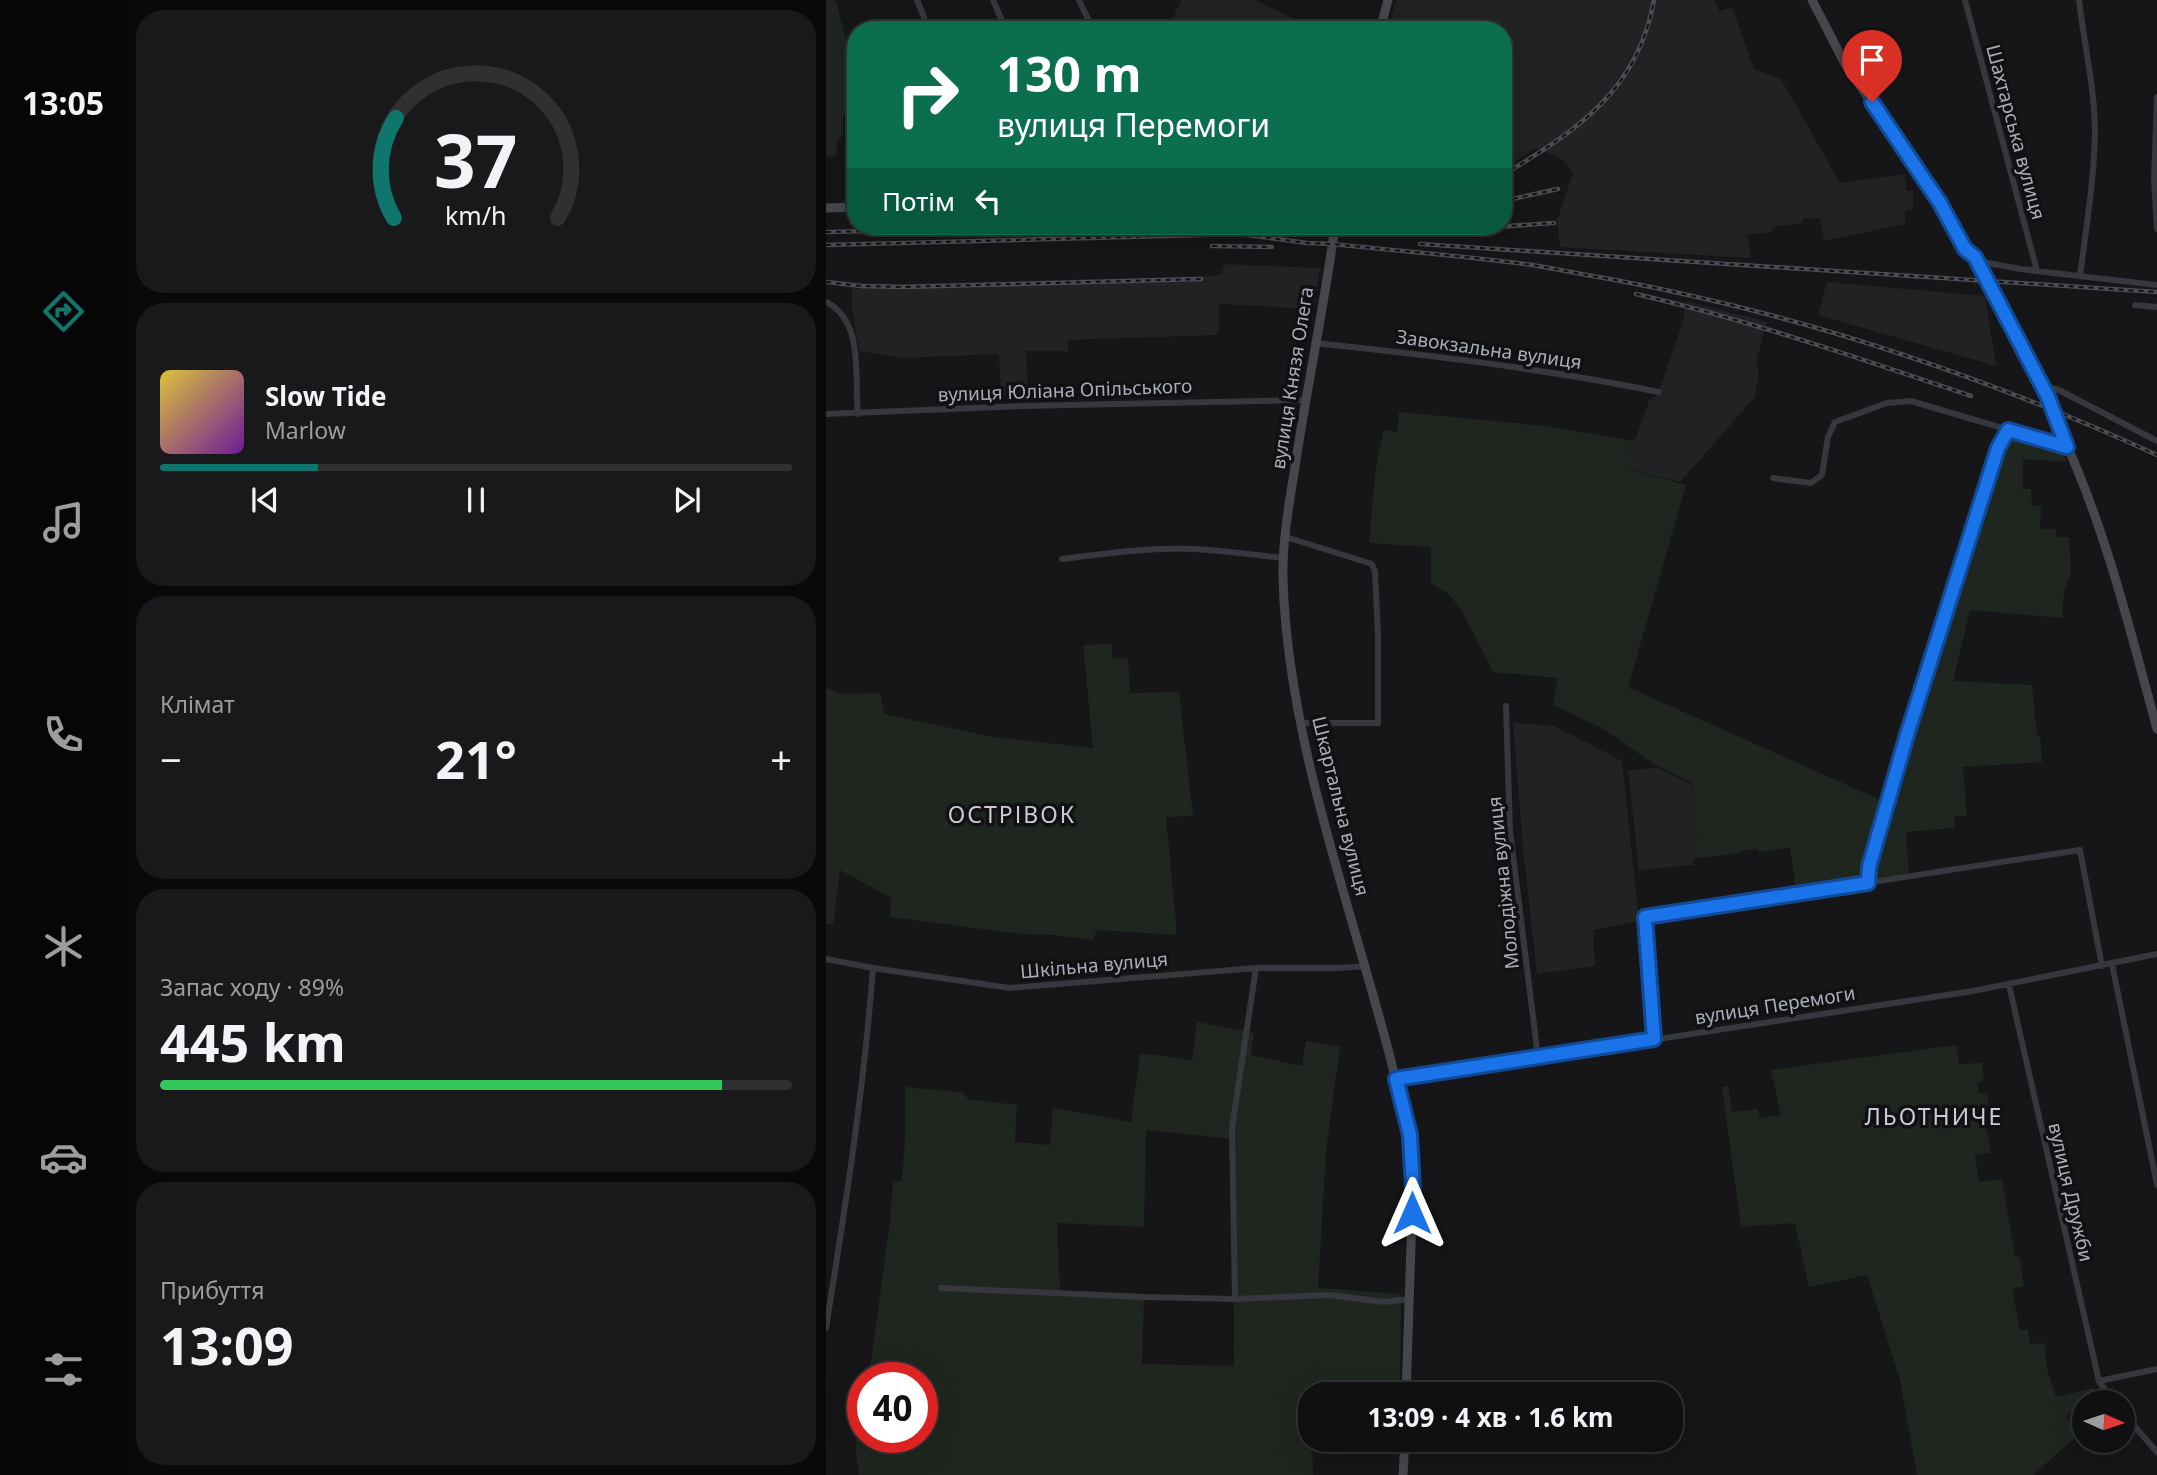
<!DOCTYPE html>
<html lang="uk">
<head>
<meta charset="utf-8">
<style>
  body { margin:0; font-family:"Noto Sans",sans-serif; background:#19191b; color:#f1f3f6; height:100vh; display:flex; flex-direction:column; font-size:26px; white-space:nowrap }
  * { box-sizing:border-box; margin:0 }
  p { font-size:23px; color:#9c9d9f }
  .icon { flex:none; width:38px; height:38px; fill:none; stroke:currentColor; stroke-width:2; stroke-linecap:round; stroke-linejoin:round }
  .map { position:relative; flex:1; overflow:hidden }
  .details { display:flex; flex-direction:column; gap:10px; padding:10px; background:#09090a; width:700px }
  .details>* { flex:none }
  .top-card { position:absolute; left:21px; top:21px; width:665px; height:214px; border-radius:28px; box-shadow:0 7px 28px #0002,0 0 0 2px #303032; background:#0b6e4f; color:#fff; overflow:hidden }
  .needle { width:46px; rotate:93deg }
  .controls { position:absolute; left:1246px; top:1390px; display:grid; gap:14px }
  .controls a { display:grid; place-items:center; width:63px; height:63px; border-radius:50%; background:#101012; box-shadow:0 7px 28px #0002,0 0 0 2px #303032; font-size:35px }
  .speed { position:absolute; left:21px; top:1362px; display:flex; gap:14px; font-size:35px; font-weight:700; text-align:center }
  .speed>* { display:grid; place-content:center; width:91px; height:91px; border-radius:50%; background:#101012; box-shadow:0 7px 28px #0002,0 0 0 2px #303032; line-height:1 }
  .speed .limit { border:10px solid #d22; background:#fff; color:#111 }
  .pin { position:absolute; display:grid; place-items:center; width:60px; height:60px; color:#fff; margin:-72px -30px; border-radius:50% 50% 50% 0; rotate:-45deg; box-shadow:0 0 7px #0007 }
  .pin .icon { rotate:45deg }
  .me { position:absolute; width:77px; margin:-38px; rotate:0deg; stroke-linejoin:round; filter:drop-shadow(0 0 5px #0008) }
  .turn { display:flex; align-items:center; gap:24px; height:147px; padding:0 35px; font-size:32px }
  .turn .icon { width:91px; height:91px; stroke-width:2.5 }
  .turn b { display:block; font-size:49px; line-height:60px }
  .then { display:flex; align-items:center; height:66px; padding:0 35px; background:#0003; gap:14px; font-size:26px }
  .big { font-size:52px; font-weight:700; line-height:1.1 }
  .details .tile { flex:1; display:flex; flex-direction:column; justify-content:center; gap:10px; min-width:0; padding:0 24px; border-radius:28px; background:#19191b }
  .details .dial { align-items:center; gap:0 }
  .dial svg { height:182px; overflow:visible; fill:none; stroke:#303032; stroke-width:7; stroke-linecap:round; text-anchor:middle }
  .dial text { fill:#f1f3f6; stroke:none }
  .song { display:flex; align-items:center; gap:21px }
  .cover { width:84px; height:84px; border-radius:10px; background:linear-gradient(135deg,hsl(50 70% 55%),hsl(280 70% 35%)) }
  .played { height:7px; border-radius:4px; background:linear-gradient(90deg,#0f766e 25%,#303032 25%) }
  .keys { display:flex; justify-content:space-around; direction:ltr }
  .heat { display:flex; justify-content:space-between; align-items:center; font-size:38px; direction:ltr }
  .charge { height:10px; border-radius:5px; background:linear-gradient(90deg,#34c759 89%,#303032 0) }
  .trip { position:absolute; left:472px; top:1382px; width:385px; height:70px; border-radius:28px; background:#101012; box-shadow:0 7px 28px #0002,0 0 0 2px #303032; font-weight:700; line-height:70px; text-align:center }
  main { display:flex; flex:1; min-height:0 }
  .tabs { display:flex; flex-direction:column; width:126px; justify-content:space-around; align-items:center; background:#060607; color:#9c9d9f }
  .tabs .icon { width:49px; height:49px }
  .tabs .active { color:#0f766e }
  .tabs b { font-size:32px; color:#f1f3f6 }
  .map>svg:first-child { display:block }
  .built { fill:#222225 }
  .green { fill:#1e261f; fill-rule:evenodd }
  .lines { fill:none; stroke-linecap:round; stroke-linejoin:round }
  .street { stroke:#37383d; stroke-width:6 }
  .secondary { stroke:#45474d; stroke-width:9 }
  .rail-casing { stroke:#4a4c52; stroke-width:4.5 }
  .rail { stroke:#111113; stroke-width:2; stroke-dasharray:5; stroke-linecap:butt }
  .route-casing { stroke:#114b97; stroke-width:18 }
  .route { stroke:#1a73e8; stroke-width:12 }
  .labels { text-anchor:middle; stroke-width:7; stroke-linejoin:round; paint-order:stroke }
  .street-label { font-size:19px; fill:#a8adb8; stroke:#111113 }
  .quarter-label { font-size:23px; letter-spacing:2px; fill:#c9ccd4; stroke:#111113 }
</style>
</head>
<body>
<main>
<nav class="tabs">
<b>13:05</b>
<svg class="icon active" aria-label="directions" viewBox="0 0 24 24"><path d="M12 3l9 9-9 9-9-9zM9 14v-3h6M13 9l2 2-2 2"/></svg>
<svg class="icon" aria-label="music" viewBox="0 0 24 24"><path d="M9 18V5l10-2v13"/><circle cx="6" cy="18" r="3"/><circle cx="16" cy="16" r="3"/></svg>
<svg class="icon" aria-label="phone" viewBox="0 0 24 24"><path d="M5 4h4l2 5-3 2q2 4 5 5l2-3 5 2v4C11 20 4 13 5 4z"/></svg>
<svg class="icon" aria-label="climate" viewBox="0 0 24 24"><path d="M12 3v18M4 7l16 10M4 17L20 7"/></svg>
<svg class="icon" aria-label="car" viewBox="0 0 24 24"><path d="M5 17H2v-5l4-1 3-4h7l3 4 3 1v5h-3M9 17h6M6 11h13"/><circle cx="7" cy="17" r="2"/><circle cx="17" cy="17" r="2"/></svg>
<svg class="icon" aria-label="filters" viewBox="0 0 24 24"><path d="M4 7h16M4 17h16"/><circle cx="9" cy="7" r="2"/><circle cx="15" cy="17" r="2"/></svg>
</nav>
<section class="details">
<div class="tile dial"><svg viewBox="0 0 100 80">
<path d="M14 69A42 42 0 1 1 86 69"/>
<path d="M14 69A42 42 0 0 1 15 25" stroke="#0f766e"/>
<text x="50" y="56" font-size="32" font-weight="700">37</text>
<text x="50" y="72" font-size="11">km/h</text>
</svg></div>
<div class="tile">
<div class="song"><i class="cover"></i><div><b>Slow Tide</b><p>Marlow</p></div></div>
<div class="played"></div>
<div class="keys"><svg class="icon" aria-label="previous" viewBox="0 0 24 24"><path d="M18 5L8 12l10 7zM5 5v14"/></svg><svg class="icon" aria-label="pause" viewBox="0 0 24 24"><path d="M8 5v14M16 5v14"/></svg><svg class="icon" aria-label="next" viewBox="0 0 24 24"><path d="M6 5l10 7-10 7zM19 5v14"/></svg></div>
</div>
<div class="tile"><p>Клімат</p>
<div class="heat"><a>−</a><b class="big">21°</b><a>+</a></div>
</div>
<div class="tile"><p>Запас ходу · 89%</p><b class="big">445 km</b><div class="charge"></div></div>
<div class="tile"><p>Прибуття</p><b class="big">13:09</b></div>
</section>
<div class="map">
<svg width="1331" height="1475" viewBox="0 0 1331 1475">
  <rect width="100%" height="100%" fill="#161618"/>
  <path class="built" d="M 355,0 L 429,0 L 491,30 L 342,30 Z
    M 570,0 L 889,0 L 893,11 L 906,7 L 928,69 L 955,79 L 1014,183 L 1079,174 L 1080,191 L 1087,191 L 1087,210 L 1079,211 L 1079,224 L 998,241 L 994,218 L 976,219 L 976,223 L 946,227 L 946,232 L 921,235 L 925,258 L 734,247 L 731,221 L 747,173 L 737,160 L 710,148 L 677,169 L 677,111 L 687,60 L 677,57 L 677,30 L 575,30 L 563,26 Z
    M 398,264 L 494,268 L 488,309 L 394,304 L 393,302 L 393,328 L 391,335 L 242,340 L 242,351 L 200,351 L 202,395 L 175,397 L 173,354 L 74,358 L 33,351 L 26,306 L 26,289 L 34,289 L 34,283 L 76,284 L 386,276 L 396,273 Z
    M 1001,282 L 1159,296 L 1170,366 L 992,315 Z
    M 860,301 L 941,322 L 930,362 L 933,373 L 929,397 L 854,482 L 799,469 L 823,401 L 832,394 L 857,322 Z
    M 687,723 L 728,726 L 796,761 L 813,921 L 767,930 L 769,966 L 711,974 L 697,848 Z
    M 833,768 L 865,784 L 874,858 L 867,859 L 868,865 L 813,870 L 802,770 Z"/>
  <path class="green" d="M 0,0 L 10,1 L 30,78 C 30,93 26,106 17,116 L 17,136 L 12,140 L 10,156 L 0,157 Z
    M 573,412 L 720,426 L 809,441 L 799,469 L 860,485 L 802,687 L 1061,803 L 1180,434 L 1234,448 L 1241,462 L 1197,459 L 1197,489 L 1205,489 L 1206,506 L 1215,506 L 1214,529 L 1230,529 L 1230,537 L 1243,537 L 1245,572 L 1238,592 L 1236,618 L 1144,610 L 1127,681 L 1206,685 L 1211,736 L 1214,736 L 1216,762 L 1137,767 L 1141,816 L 1128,817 L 1129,828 L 1080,832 L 1083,873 L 970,890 L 964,848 L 932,852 L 932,849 L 914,851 L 913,853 L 874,858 L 865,782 L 828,764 L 776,728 L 727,705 L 732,678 L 667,672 L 636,611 L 623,594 L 605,583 L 605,547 L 543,543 L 550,466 L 558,430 L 571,432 Z
    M 285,644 L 287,659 L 302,658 L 304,693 L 353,692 L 367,816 L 340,817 L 350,922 L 350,935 L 270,930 L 268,940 L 229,935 L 195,934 L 63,917 L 66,898 L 14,870 L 7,925 L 0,924 L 0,688 L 18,694 L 54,693 L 59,714 L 167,737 L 267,748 L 257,645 Z
    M 371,1022 L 428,1033 L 425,1055 L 476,1066 L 480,1041 L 514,1047 L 500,1152 L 492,1288 L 575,1294 L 574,1395 L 485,1395 L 487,1475 L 33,1475 L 29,1447 L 37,1408 L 37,1437 L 96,1437 L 96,1377 L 43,1377 L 64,1220 L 67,1181 L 76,1181 L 79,1139 L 79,1087 L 136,1092 L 142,1099 L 191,1105 L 189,1142 L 224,1145 L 227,1108 L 305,1122 L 314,1053 L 366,1060 ZM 320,1130 L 407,1139 L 408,1366 L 316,1364 L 318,1297 L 234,1292 L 231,1223 L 318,1227 Z
    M 1130,1045 L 1133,1064 L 1156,1063 L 1158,1080 L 1151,1083 L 1153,1093 L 1161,1093 L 1166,1124 L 1160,1126 L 1165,1153 L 1149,1155 L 1153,1182 L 1176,1179 L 1189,1257 L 1193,1257 L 1198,1286 L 1186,1289 L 1194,1330 L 1202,1329 L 1204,1344 L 1218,1343 L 1222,1372 L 1230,1397 L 1267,1388 L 1271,1393 L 1240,1416 L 1254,1433 L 1207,1475 L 1091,1475 L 1074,1380 L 1041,1275 L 983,1287 L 969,1223 L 915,1227 L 896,1087 L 902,1086 L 906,1112 L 932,1109 L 934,1118 L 955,1115 L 945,1070 Z"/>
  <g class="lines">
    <path class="street" d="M 91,0 L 103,30
      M 167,0 L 180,30
      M 253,0 L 267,30
      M 1139,0 L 1211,271
      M 1253,0 C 1258,44 1269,88 1269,133 C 1268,181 1260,229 1254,276
      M 1331,97 L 1328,179 L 1331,229
      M 1150,258 L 1162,263 L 1194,269 L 1331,285
      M 0,302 C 39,321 28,378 32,414
      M 1309,305 L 1331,307
      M 488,343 C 604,355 719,369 833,392
      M 1218,391 L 1226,388 L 1233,390 L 1331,441
      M 0,414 L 196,406 L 479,400
      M 947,478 L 985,483 L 996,475 L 1002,437 L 1009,422 L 1061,403 L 1085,401 L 1241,447
      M 460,537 L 546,564 L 549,572 L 552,634 L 552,723 L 476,723
      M 236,559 C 284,553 333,546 382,550 C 407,552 432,555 457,558
      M 680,706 L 684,831 L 712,1057
      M 1042,883 L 1043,867 L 1080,738 L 1172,448 L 1182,430
      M 0,959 L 47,968 L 184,988 L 430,968 L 513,968 L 540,966
      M 1286,964 L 1331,1185
      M 1183,985 L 1273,1381 L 1288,1402
      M 828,1039 L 819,917 L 1254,850 L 1276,966
      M 570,1079 L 1147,991 L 1331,954
      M 115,1288 L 318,1297 L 409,1299 L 504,1295 L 558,1302 L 583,1299
      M 409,1299 L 406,1128 L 430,968
      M 0,1328 C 19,1209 38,1089 47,968
      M 1273,1381 L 1331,1369
      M 1297,1413 L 1331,1452"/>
    <path class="secondary" d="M 986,0 L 1019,64 L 1114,203 L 1139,249 L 1149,257 L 1221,397 L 1241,447
      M 554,30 L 562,0
      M 0,208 L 30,207
      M 509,226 C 498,307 481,387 469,467 C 463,504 456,543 457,580 C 462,740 524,902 564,1057 C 570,1082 578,1107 583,1132 C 590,1169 586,1209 585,1245 C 583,1295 582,1345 580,1395
      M 1242,448 C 1281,535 1306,637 1331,729
      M 577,1475 L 579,1440"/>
    <defs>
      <path id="rail" d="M 677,175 C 750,131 812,91 828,0
        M 677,201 L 732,189
        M 269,226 L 300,228
        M 0,232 L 254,226
        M 486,232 L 579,233 L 728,223
        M 594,244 L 1331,292
        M 0,245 L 414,234 L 481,243 L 506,244 C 573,251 640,256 706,265 C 732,269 758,275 784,279 C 974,314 1156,375 1331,455
        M 386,246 L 446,247
        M 0,282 L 35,286 L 76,287 L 375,279
        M 810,294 C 923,320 1035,359 1145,396"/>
    </defs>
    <use href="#rail" class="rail-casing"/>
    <use href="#rail" class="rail"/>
  </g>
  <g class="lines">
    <defs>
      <path id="route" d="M 586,1213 L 587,1188 L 584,1135 L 570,1079 L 828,1039 L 819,917 L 1042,883 L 1043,867 L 1080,738 L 1172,448 L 1182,430 L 1241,447 L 1222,397 L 1149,257 L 1139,249 L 1114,203 L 1046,102"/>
    </defs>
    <use href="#route" class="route-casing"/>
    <use href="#route" class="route"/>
  </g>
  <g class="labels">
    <g class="street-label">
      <text transform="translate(1190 132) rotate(75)" y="7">Шахтарська вулиця</text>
      <text transform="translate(663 349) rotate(8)" y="7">Завокзальна вулиця</text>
      <text transform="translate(466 378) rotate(-81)" y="7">вулиця Князя Олега</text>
      <text transform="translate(239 390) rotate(-2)" y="7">вулиця Юліана Опільського</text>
      <text transform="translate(515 806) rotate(76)" y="7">Шкартальна вулиця</text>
      <text transform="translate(677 883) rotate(-96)" y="7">Молодіжна вулиця</text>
      <text transform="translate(268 965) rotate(-5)" y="7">Шкільна вулиця</text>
      <text transform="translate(949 1005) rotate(-9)" y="7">вулиця Перемоги</text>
      <text transform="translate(1245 1192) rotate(77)" y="7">вулиця Дружби</text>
    </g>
    <g class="quarter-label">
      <text x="186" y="823">ОСТРІВОК</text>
      <text x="1108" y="1125">ЛЬОТНИЧЕ</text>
    </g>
  </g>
</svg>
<div class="controls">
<a><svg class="needle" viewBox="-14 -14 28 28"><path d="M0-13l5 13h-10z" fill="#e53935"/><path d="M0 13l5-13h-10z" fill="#9c9d9f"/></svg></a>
</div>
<div class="speed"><div class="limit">40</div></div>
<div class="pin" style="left:1046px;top:102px;background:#d93025"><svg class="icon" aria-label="arrive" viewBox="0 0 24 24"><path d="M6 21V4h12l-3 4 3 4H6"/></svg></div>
<svg class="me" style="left:586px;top:1213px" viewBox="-20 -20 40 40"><path d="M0-17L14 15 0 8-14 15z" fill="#1a73e8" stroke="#fff" stroke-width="4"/></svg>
<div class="trip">13:09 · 4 хв · 1.6 km</div>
<div class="top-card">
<div class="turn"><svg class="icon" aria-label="right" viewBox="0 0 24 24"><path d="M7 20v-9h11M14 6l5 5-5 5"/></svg><div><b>130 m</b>вулиця Перемоги</div></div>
<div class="then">Потім<svg class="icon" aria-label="left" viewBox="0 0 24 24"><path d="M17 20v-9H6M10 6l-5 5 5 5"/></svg></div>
</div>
</div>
</main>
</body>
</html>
